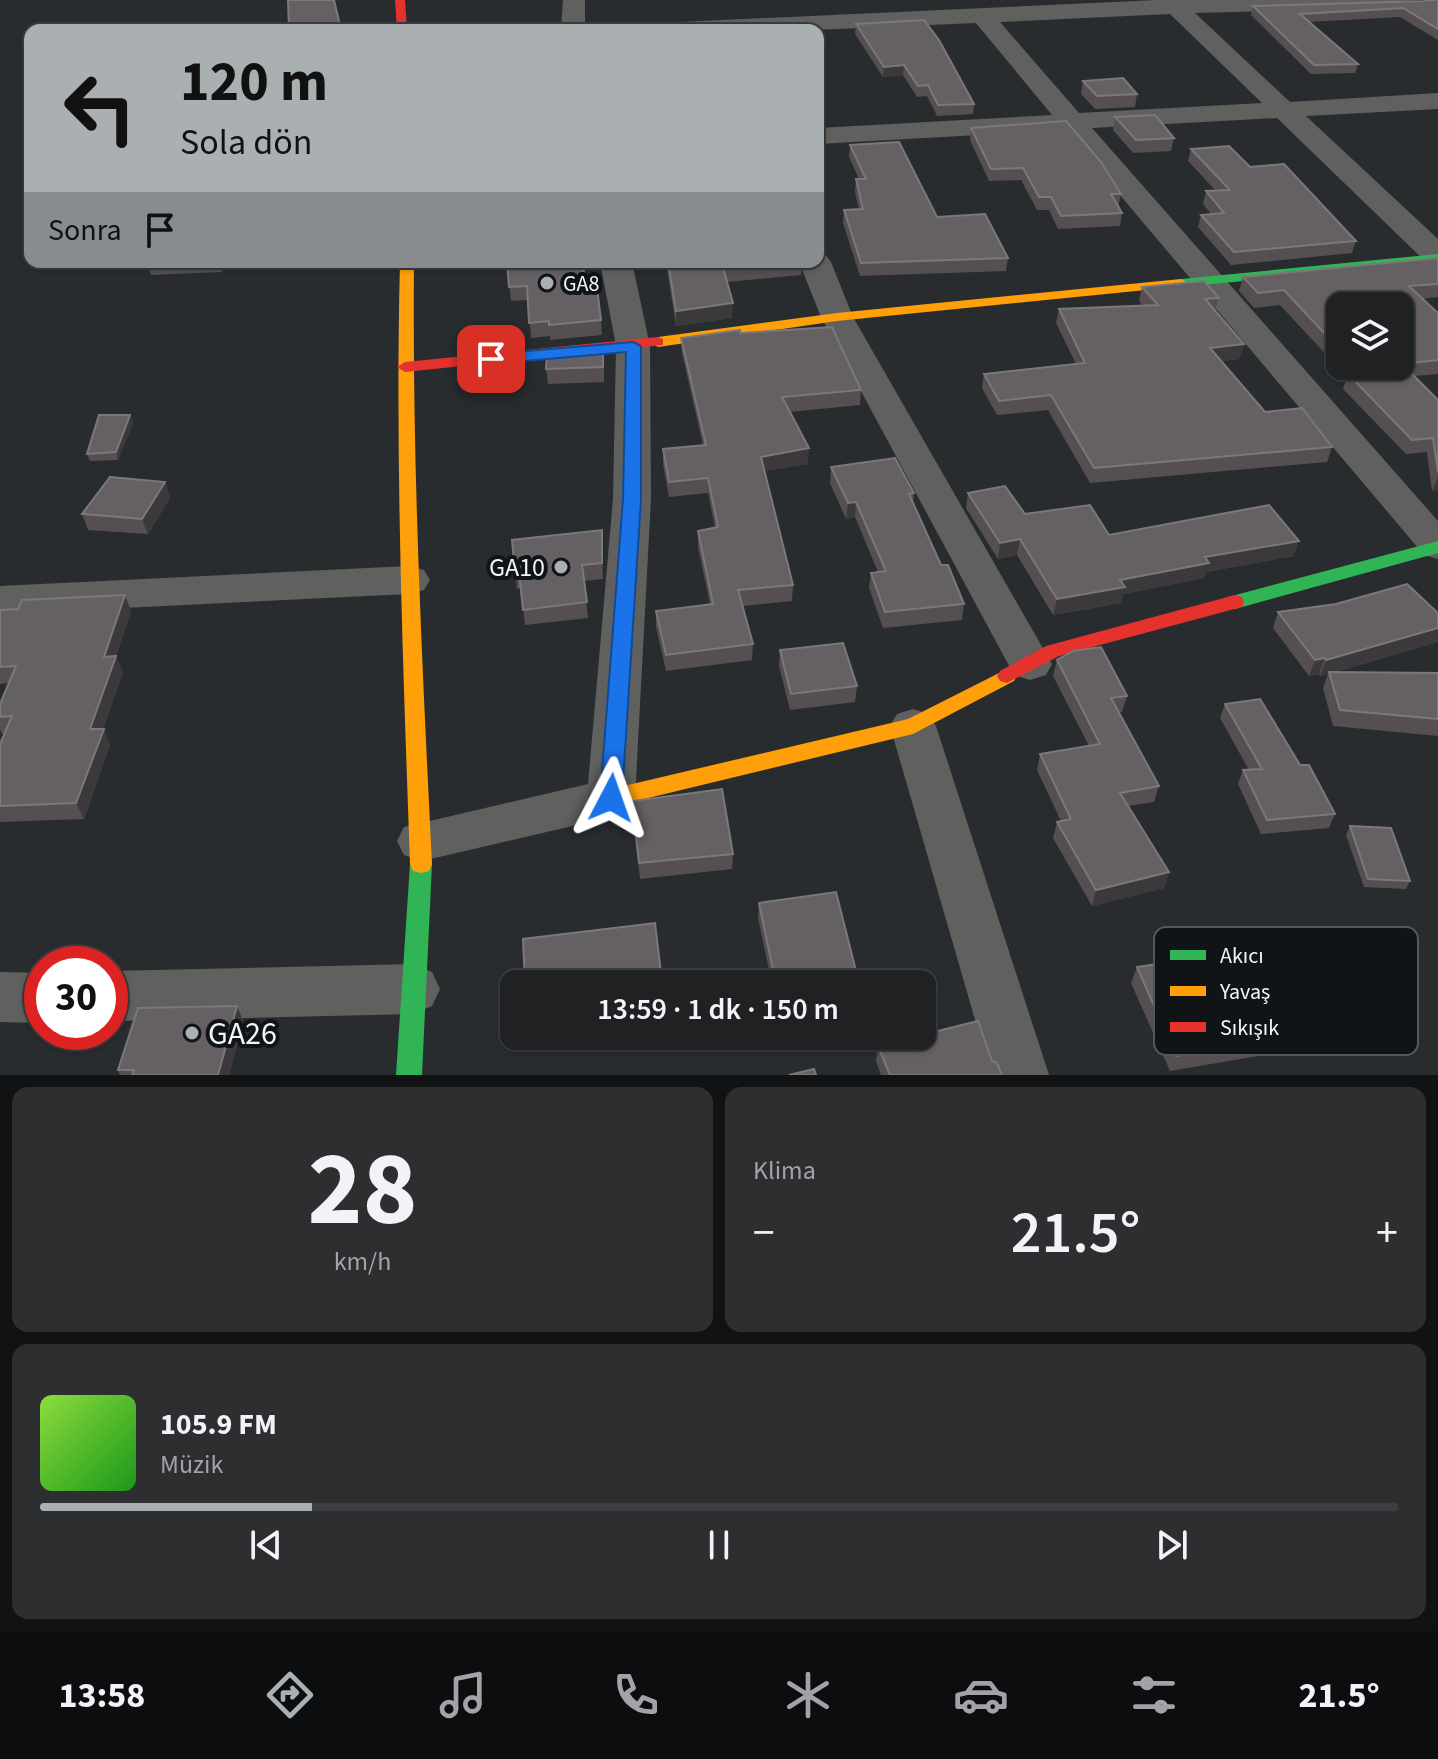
<!DOCTYPE html>
<html lang="tr">
<head>
<meta charset="utf-8">
<style>
  body { margin:0; font-family:"Source Sans 3",sans-serif; background:#2c2e30; color:#f1f3f6; height:100vh; display:flex; flex-direction:column; font-size:30px; white-space:nowrap }
  * { box-sizing:border-box; margin:0 }
  p { font-size:26px; color:#a1a3a6 }
  .icon { flex:none; width:44px; height:44px; fill:none; stroke:currentColor; stroke-width:2; stroke-linecap:round; stroke-linejoin:round }
  .map { position:relative; height:1075px; overflow:hidden }
  .sheet { display:flex; flex-direction:column; gap:12px; padding:12px; background:#111213; flex:1 }
  .sheet>* { flex:none }
  .top-card { position:absolute; left:24px; top:24px; width:800px; height:244px; border-radius:16px; box-shadow:0 2px 6px #0004,0 0 0 2px #3c3e41; background:#aaafb2; color:#111; overflow:hidden }
  .buttons { position:absolute; left:1326px; top:292px; display:grid; gap:16px }
  .buttons a { display:grid; place-items:center; width:88px; height:88px; border-radius:16px; background:#1f2123; box-shadow:0 2px 6px #0004,0 0 0 2px #3c3e41; font-size:40px }
  .speed { position:absolute; left:24px; top:946px; display:flex; gap:16px; font-size:40px; font-weight:700; text-align:center }
  .speed>* { display:grid; place-content:center; width:104px; height:104px; border-radius:50%; background:#1f2123; box-shadow:0 2px 6px #0004,0 0 0 2px #3c3e41; line-height:1 }
  .speed .limit { border:12px solid #d22; background:#fff; color:#111 }
  .pin { position:absolute; display:grid; place-items:center; width:68px; height:68px; color:#fff; margin:-34px; border-radius:16px; box-shadow:0 4px 12px #0006 }
  .me { position:absolute; width:88px; margin:-44px; rotate:4deg; stroke-linejoin:round; filter:drop-shadow(0 0 6px #0008) }
  .turn { display:flex; align-items:center; gap:28px; height:168px; padding:0 24px; font-size:36px }
  .turn .icon { width:104px; height:104px; stroke-width:2.5 }
  .turn b { display:block; font-size:56px; line-height:68px }
  .then { display:flex; align-items:center; height:76px; padding:0 24px; background:#0003; gap:16px; font-size:30px }
  .big { font-size:60px; font-weight:600; line-height:1.1 }
  .sheet .widget { flex:1; display:flex; flex-direction:column; justify-content:center; gap:12px; min-width:0; padding:0 28px; border-radius:16px; background:#2c2e30 }
  .sheet .dial { align-items:center; gap:0 }
  .dial b { font-size:104px; line-height:1 }
  .song { display:flex; align-items:center; gap:24px }
  .cover { width:96px; height:96px; border-radius:12px; background:linear-gradient(135deg,hsl(90 70% 55%),hsl(120 70% 35%)) }
  .played { height:8px; border-radius:4px; background:linear-gradient(90deg,#aaafb2 20%,#3c3e41 20%) }
  .keys { display:flex; justify-content:space-around; direction:ltr }
  .heat { display:flex; justify-content:space-between; align-items:center; font-size:44px; direction:ltr }
  .sheet .tiles { flex:1; display:grid; gap:12px; grid-template-columns:1fr 1fr }
  .widget:last-child { grid-column:span 2 }
  .trip { position:absolute; left:500px; top:970px; width:436px; height:80px; border-radius:16px; background:#1f2123; box-shadow:0 2px 6px #0004,0 0 0 2px #3c3e41; font-weight:600; line-height:80px; text-align:center }
  .tab-bar { display:flex; height:128px; justify-content:space-around; align-items:center; background:#0c0d0e; color:#a1a3a6 }
  .tab-bar .icon { width:56px; height:56px }
  .tab-bar .on { color:#aaafb2 }
  .tab-bar b { font-size:36px; color:#f1f3f6 }
  .map>svg:first-child { display:block }
  .lines { fill:none; stroke-linecap:round; stroke-linejoin:round }
  .street { fill:#60605f; fill-rule:evenodd }
  .fast { fill:#30b455; fill-rule:evenodd }
  .slow { fill:#ff9f0a; fill-rule:evenodd }
  .jam { fill:#e5322d; fill-rule:evenodd }
  .wall { fill:#554f51; fill-rule:evenodd }
  .shaded-wall { fill:#3c393c }
  .building { fill:#656063; stroke:#7b787a; stroke-width:2 }
  .route { fill:#1a73e8; stroke:#114b97; stroke-width:2 }
  .poi-dot { fill:#aaafb2; stroke:#111417; stroke-width:3 }
  .labels { text-anchor:middle; stroke-width:8; stroke-linejoin:round; paint-order:stroke }
  .far-poi-label { font-size:22px; fill:#f0f5f9; stroke:#111417; text-anchor:start }
  .poi-label { font-size:26px; fill:#f0f5f9; stroke:#111417; text-anchor:end }
  .near-poi-label { font-size:32px; fill:#f0f5f9; stroke:#111417; text-anchor:start }
  .key { fill:#111417; stroke:#54585b; stroke-width:2 }
  .key-label { font-size:22px; fill:#f0f5f9 }
</style>
</head>
<body>
<div class="map">
<svg width="1438" height="1075" viewBox="0 0 1438 1075">
  <rect width="100%" height="100%" fill="#292c2f"/>
  <g class="lines">
    <path class="street" d="M 563,0 L 585,0 L 585,30 L 561,30 Z
      M 1157,0 L 1432,0 L 1421,7 L 1195,13 L 1290,102 L 1438,93 L 1438,109 L 1306,116 L 1438,239 L 1438,265 L 1427,263 L 1277,118 L 1092,128 L 1438,521 L 1438,559 L 1424,555 L 1065,130 L 818,144 L 818,128 L 1052,115 L 976,23 L 814,30 L 646,30 L 650,25 L 658,23 ZM 1170,14 L 1262,103 L 1079,113 L 1000,22 Z
      M 818,253 L 826,255 L 831,262 L 853,317 L 1052,664 L 1046,675 L 1030,680 L 1014,675 L 821,317 L 799,262 L 818,262 Z
      M 600,262 L 632,262 L 650,346 L 651,499 L 635,798 L 628,812 L 611,817 L 422,861 L 404,855 L 397,841 L 404,827 L 588,784 L 613,499 L 616,346 Z
      M 409,566 L 424,570 L 430,580 L 424,590 L 409,594 L 0,614 L 0,586 Z
      M 913,709 L 929,714 L 936,726 L 1049,1075 L 991,1075 L 890,726 L 897,714 Z
      M 413,964 L 432,972 L 440,989 L 432,1006 L 413,1014 L 110,1021 L 110,971 Z
      M 0,972 L 42,973 L 42,1023 L 0,1022 Z"/>
    <path class="fast" d="M 1438,254 L 1438,262 L 1181,287 L 1174,283 L 1181,279 Z
      M 1438,541 L 1438,553 L 1235,609 L 1226,602 L 1228,597 Z
      M 421,855 L 429,857 L 432,864 L 422,1075 L 396,1075 L 410,864 L 413,857 Z"/>
    <path class="slow" d="M 400,262 L 414,262 C 412,463 422,663 432,864 L 429,871 L 421,873 L 413,871 L 410,864 C 403,663 395,463 400,262 Z
      M 1181,279 L 1188,283 L 1186,286 L 837,321 L 658,347 L 650,342 L 658,337 L 837,313 Z
      M 1007,669 L 1014,671 L 1017,676 L 1014,681 L 913,734 L 611,807 L 603,804 L 600,798 L 603,792 L 611,789 L 908,719 Z"/>
    <path class="jam" d="M 395,0 L 405,0 L 407,30 L 397,30 Z
      M 658,337 L 663,339 L 663,345 L 405,372 L 397,367 L 405,362 Z
      M 1235,595 L 1242,597 L 1244,602 L 1242,607 L 1059,656 L 1007,683 L 1000,681 L 997,676 L 1000,671 L 1046,646 Z"/>
  </g>
  <path class="wall" d="M 1438,0 L 1438,40 L 1400,17 L 1309,22 L 1358,64 L 1355,73 L 1311,74 L 1251,15 L 1253,6 Z
    M 856,24 L 974,104 L 973,114 L 937,116 L 927,96 L 917,97 L 903,75 L 883,77 L 855,34 Z
    M 1083,81 L 1137,94 L 1135,107 L 1095,109 L 1081,94 Z
    M 1115,117 L 1174,138 L 1171,151 L 1133,153 L 1113,130 Z
    M 971,128 L 1121,194 L 1118,207 L 1122,213 L 1120,226 L 1058,229 L 1049,210 L 1037,210 L 1021,180 L 989,181 L 970,140 Z
    M 850,145 L 937,217 L 1008,258 L 1006,271 L 860,276 L 843,223 L 844,210 L 859,209 L 855,192 L 856,179 L 859,179 L 849,157 Z
    M 1191,149 L 1250,167 L 1356,241 L 1352,253 L 1231,265 L 1198,227 L 1201,215 L 1211,214 L 1203,204 L 1206,191 L 1216,191 L 1188,161 Z
    M 1438,258 L 1438,297 L 1422,299 L 1438,313 L 1438,374 L 1414,376 L 1438,400 L 1438,490 L 1432,491 L 1427,452 L 1406,454 L 1343,389 L 1347,377 L 1280,305 L 1254,308 L 1239,291 L 1243,277 ZM 1340,306 L 1400,366 L 1340,366 Z
    M 225,262 L 222,272 L 151,275 L 149,268 Z
    M 507,262 L 587,288 L 601,320 L 602,335 L 550,340 L 550,336 L 531,338 L 528,300 L 511,301 Z
    M 666,262 L 802,262 L 801,275 L 727,282 L 732,318 L 676,326 Z
    M 1142,287 L 1219,298 L 1215,311 L 1244,344 L 1239,359 L 1221,361 L 1265,412 L 1332,447 L 1327,462 L 1090,483 L 1048,410 L 997,415 L 982,388 L 984,374 L 1076,364 L 1056,323 L 1059,309 L 1143,306 L 1139,301 Z
    M 740,333 L 861,390 L 860,405 L 789,412 L 808,464 L 764,471 L 793,585 L 792,601 L 742,606 L 753,644 L 752,660 L 666,671 L 656,627 L 656,611 L 710,604 L 698,547 L 698,531 L 715,528 L 708,493 L 669,497 L 663,464 L 663,449 L 703,445 L 682,353 L 681,338 Z
    M 604,363 L 604,382 L 548,384 L 546,369 Z
    M 130,415 L 133,423 L 118,460 L 90,461 L 87,454 Z
    M 831,467 L 914,493 L 913,503 L 941,565 L 964,604 L 962,620 L 883,628 L 869,588 L 871,573 L 878,572 L 855,517 L 846,519 L 830,483 Z
    M 165,482 L 170,498 L 148,534 L 88,530 L 82,514 Z
    M 968,493 L 1025,514 L 1109,535 L 1294,556 L 1206,572 L 1204,578 L 1123,594 L 1121,603 L 1053,615 L 1017,555 L 998,559 L 966,508 Z
    M 602,530 L 603,579 L 584,581 L 588,618 L 525,625 L 521,588 L 517,589 L 512,540 Z
    M 0,610 L 131,611 L 116,656 L 123,672 L 103,729 L 110,745 L 84,819 L 0,822 L 0,744 L 5,733 L 2,734 L 0,729 L 0,704 L 9,683 L 0,684 Z
    M 1278,612 L 1438,642 L 1335,672 L 1438,673 L 1438,736 L 1333,726 L 1323,688 L 1328,674 L 1320,676 L 1319,674 L 1309,676 L 1273,628 Z
    M 780,650 L 857,686 L 855,702 L 790,710 L 779,666 Z
    M 1057,660 L 1127,696 L 1122,712 L 1119,712 L 1159,786 L 1154,802 L 1128,806 L 1169,872 L 1164,888 L 1092,906 L 1053,838 L 1057,822 L 1061,821 L 1037,770 L 1040,754 L 1089,746 L 1053,676 Z
    M 1225,704 L 1300,765 L 1335,814 L 1329,828 L 1261,834 L 1238,784 L 1243,770 L 1249,770 L 1220,718 Z
    M 632,801 L 733,854 L 732,869 L 640,879 Z
    M 1350,826 L 1410,881 L 1406,889 L 1364,887 L 1346,835 Z
    M 759,903 L 857,975 L 856,984 L 772,984 L 758,918 Z
    M 1137,967 L 1278,1038 L 1270,1054 L 1170,1071 L 1131,983 Z
    M 662,981 L 662,984 L 525,984 Z
    M 237,1006 L 243,1021 L 229,1075 L 120,1075 L 118,1070 Z
    M 878,1046 L 992,1061 L 1002,1075 L 881,1075 L 876,1061 Z"/>
  <path class="shaded-wall" d="M 904,65 L 903,75 L 883,77 L 884,67 Z
    M 221,262 L 225,262 L 222,272 L 220,264 Z
    M 733,303 L 732,318 L 676,326 L 676,311 Z
    M 1244,344 L 1239,359 L 1206,363 L 1210,348 Z
    M 130,415 L 133,423 L 118,460 L 116,452 Z
    M 809,448 L 808,464 L 760,472 L 761,457 Z
    M 1438,477 L 1438,490 L 1432,491 Z
    M 165,482 L 170,498 L 148,534 L 142,519 Z
    M 856,502 L 855,517 L 846,519 L 848,503 Z
    M 602,530 L 603,546 L 603,579 L 602,563 Z
    M 1020,539 L 1017,555 L 998,559 L 1000,543 Z
    M 1299,541 L 1294,556 L 1206,572 L 1204,578 L 1123,594 L 1121,603 L 1053,615 L 1057,599 L 1120,580 L 1205,557 Z
    M 125,595 L 131,611 L 110,673 L 104,657 Z
    M 1438,628 L 1438,642 L 1330,673 L 1329,672 L 1328,674 L 1320,676 L 1326,660 Z
    M 116,656 L 123,672 L 97,745 L 90,729 Z
    M 1325,658 L 1319,674 L 1309,676 L 1315,660 Z
    M 104,729 L 110,745 L 84,819 L 76,803 Z
    M 1169,872 L 1164,888 L 1092,906 L 1096,890 Z
    M 237,1006 L 243,1021 L 229,1075 L 218,1075 Z"/>
  <path class="building" d="M 288,0 L 334,0 L 341,30 L 289,30 Z
    M 1426,0 L 1438,0 L 1438,29 L 1403,8 L 1300,14 L 1358,64 L 1314,65 L 1253,6 L 1424,1 Z
    M 924,20 L 939,40 L 974,104 L 938,105 L 928,85 L 918,86 L 904,65 L 884,67 L 856,24 Z
    M 704,25 L 706,30 L 637,30 L 636,28 Z
    M 1123,78 L 1137,94 L 1097,96 L 1083,81 Z
    M 1155,115 L 1174,138 L 1136,140 L 1115,117 Z
    M 1066,121 L 1101,162 L 1121,194 L 1111,194 L 1122,213 L 1061,216 L 1051,197 L 1039,197 L 1023,168 L 991,169 L 971,128 Z
    M 899,142 L 937,217 L 985,214 L 1008,258 L 861,263 L 844,210 L 863,209 L 856,179 L 866,179 L 850,145 Z
    M 1229,146 L 1250,167 L 1284,164 L 1356,241 L 1234,252 L 1201,215 L 1224,213 L 1206,191 L 1230,190 L 1191,149 Z
    M 1438,258 L 1438,284 L 1409,286 L 1438,313 L 1438,360 L 1402,364 L 1438,400 L 1438,472 L 1433,438 L 1412,440 L 1348,374 L 1361,373 L 1355,366 L 1400,366 L 1400,306 L 1340,306 L 1340,350 L 1284,290 L 1258,293 L 1243,277 Z
    M 152,262 L 221,262 L 220,264 L 149,268 Z
    M 507,262 L 582,262 L 587,288 L 597,288 L 601,320 L 549,325 L 549,321 L 529,323 L 527,286 L 509,287 Z
    M 668,262 L 789,262 L 723,268 L 733,303 L 676,311 Z
    M 1204,281 L 1219,298 L 1205,299 L 1244,344 L 1210,348 L 1265,412 L 1302,408 L 1332,447 L 1094,468 L 1051,395 L 999,401 L 984,374 L 1085,363 L 1059,309 L 1158,305 L 1142,287 Z
    M 832,327 L 861,390 L 782,397 L 809,448 L 761,457 L 793,585 L 738,590 L 753,644 L 666,655 L 656,611 L 713,604 L 698,531 L 718,527 L 708,478 L 669,482 L 663,449 L 706,445 L 681,338 L 740,330 L 740,333 Z
    M 603,348 L 603,367 L 546,369 L 547,353 Z
    M 99,415 L 130,415 L 116,452 L 87,454 Z
    M 895,458 L 914,493 L 909,494 L 941,565 L 948,565 L 964,604 L 885,612 L 871,573 L 886,571 L 856,502 L 848,503 L 831,467 Z
    M 110,477 L 165,482 L 142,519 L 82,514 Z
    M 1005,486 L 1025,514 L 1090,505 L 1109,535 L 1269,505 L 1299,541 L 1205,557 L 1209,563 L 1120,580 L 1125,587 L 1057,599 L 1020,539 L 1000,543 L 968,493 Z
    M 602,530 L 602,563 L 582,565 L 587,602 L 523,610 L 519,572 L 515,573 L 512,540 Z
    M 1407,584 L 1438,613 L 1438,628 L 1326,660 L 1325,658 L 1315,660 L 1278,612 L 1336,604 Z
    M 125,595 L 104,657 L 116,656 L 90,729 L 104,729 L 76,803 L 0,806 L 0,744 L 12,716 L 0,717 L 0,704 L 16,666 L 0,667 L 0,610 L 18,609 L 22,600 Z
    M 843,643 L 857,686 L 791,694 L 780,650 Z
    M 1101,647 L 1127,696 L 1111,698 L 1159,786 L 1120,793 L 1169,872 L 1096,890 L 1057,822 L 1071,819 L 1040,754 L 1100,744 L 1057,660 L 1073,651 Z
    M 1329,672 L 1438,673 L 1438,719 L 1340,710 Z
    M 1260,699 L 1300,765 L 1309,765 L 1335,814 L 1267,820 L 1243,770 L 1262,769 L 1225,704 Z
    M 722,789 L 733,854 L 639,863 L 632,801 Z
    M 1350,826 L 1391,828 L 1410,881 L 1368,879 Z
    M 836,892 L 857,975 L 793,984 L 776,984 L 759,903 Z
    M 655,923 L 662,981 L 639,984 L 525,984 L 523,939 Z
    M 1233,952 L 1278,1038 L 1176,1056 L 1137,967 Z
    M 237,1006 L 218,1075 L 132,1075 L 134,1070 L 118,1070 L 138,1008 Z
    M 978,1021 L 992,1061 L 997,1063 L 1002,1075 L 890,1075 L 878,1046 Z
    M 814,1069 L 816,1075 L 789,1075 Z"/>
  <path class="route" d="M 633,342 L 641,346 L 641,499 L 622,798 L 619,804 L 611,807 L 603,804 L 600,798 L 623,499 L 626,352 L 491,364 L 483,359 L 491,354 Z"/>
  <g class="poi-dot">
    <circle cx="547" cy="283" r="8"/>
    <circle cx="561" cy="567" r="8"/>
    <circle cx="192" cy="1033" r="8"/>
  </g>
  <g class="labels">
    <g class="far-poi-label">
      <text x="563" y="291">GA8</text>
    </g>
    <g class="poi-label">
      <text x="545" y="576">GA10</text>
    </g>
    <g class="near-poi-label">
      <text x="208" y="1044">GA26</text>
    </g>
  </g>
  <rect x="1154" y="927" width="264" height="128" rx="12" class="key"/>
  <rect x="1170" y="950" width="36" height="10" fill="#30b455"/>
  <rect x="1170" y="986" width="36" height="10" fill="#ff9f0a"/>
  <rect x="1170" y="1022" width="36" height="10" fill="#e5322d"/>
  <g class="key-label">
    <text x="1220" y="963">Akıcı</text>
    <text x="1220" y="999">Yavaş</text>
    <text x="1220" y="1035">Sıkışık</text>
  </g>
</svg>
<div class="buttons">
<a><svg class="icon" aria-label="layers" viewBox="0 0 24 24"><path d="M12 4l9 5-9 5-9-5zM3 14l9 5 9-5"/></svg></a>
</div>
<div class="speed"><div class="limit">30</div></div>
<div class="pin" style="left:491px;top:359px;background:#d93025"><svg class="icon" aria-label="arrive" viewBox="0 0 24 24"><path d="M6 21V4h12l-3 4 3 4H6"/></svg></div>
<svg class="me" style="left:611px;top:798px" viewBox="-20 -20 40 40"><path d="M0-17L14 15 0 8-14 15z" fill="#1a73e8" stroke="#fff" stroke-width="4"/></svg>
<div class="trip">13:59 · 1 dk · 150 m</div>
<div class="top-card">
<div class="turn"><svg class="icon" aria-label="left" viewBox="0 0 24 24"><path d="M17 20v-9H6M10 6l-5 5 5 5"/></svg><div><b>120 m</b>Sola dön</div></div>
<div class="then">Sonra<svg class="icon" aria-label="arrive" viewBox="0 0 24 24"><path d="M6 21V4h12l-3 4 3 4H6"/></svg></div>
</div>
</div>
<section class="sheet">
<div class="tiles">
<div class="widget dial"><b>28</b><p>km/h</p></div>
<div class="widget"><p>Klima</p>
<div class="heat"><a>−</a><b class="big">21.5°</b><a>+</a></div>
</div>
<div class="widget">
<div class="song"><i class="cover"></i><div><b>105.9 FM</b><p>Müzik</p></div></div>
<div class="played"></div>
<div class="keys"><svg class="icon" aria-label="previous" viewBox="0 0 24 24"><path d="M18 5L8 12l10 7zM5 5v14"/></svg><svg class="icon" aria-label="pause" viewBox="0 0 24 24"><path d="M8 5v14M16 5v14"/></svg><svg class="icon" aria-label="next" viewBox="0 0 24 24"><path d="M6 5l10 7-10 7zM19 5v14"/></svg></div>
</div>
</div>
</section>
<nav class="tab-bar">
<b>13:58</b>
<svg class="icon on" aria-label="directions" viewBox="0 0 24 24"><path d="M12 3l9 9-9 9-9-9zM9 14v-3h6M13 9l2 2-2 2"/></svg>
<svg class="icon" aria-label="music" viewBox="0 0 24 24"><path d="M9 18V5l10-2v13"/><circle cx="6" cy="18" r="3"/><circle cx="16" cy="16" r="3"/></svg>
<svg class="icon" aria-label="phone" viewBox="0 0 24 24"><path d="M5 4h4l2 5-3 2q2 4 5 5l2-3 5 2v4C11 20 4 13 5 4z"/></svg>
<svg class="icon" aria-label="climate" viewBox="0 0 24 24"><path d="M12 3v18M4 7l16 10M4 17L20 7"/></svg>
<svg class="icon" aria-label="car" viewBox="0 0 24 24"><path d="M5 17H2v-5l4-1 3-4h7l3 4 3 1v5h-3M9 17h6M6 11h13"/><circle cx="7" cy="17" r="2"/><circle cx="17" cy="17" r="2"/></svg>
<svg class="icon" aria-label="filters" viewBox="0 0 24 24"><path d="M4 7h16M4 17h16"/><circle cx="9" cy="7" r="2"/><circle cx="15" cy="17" r="2"/></svg>
<b>21.5°</b>
</nav>
</body>
</html>
